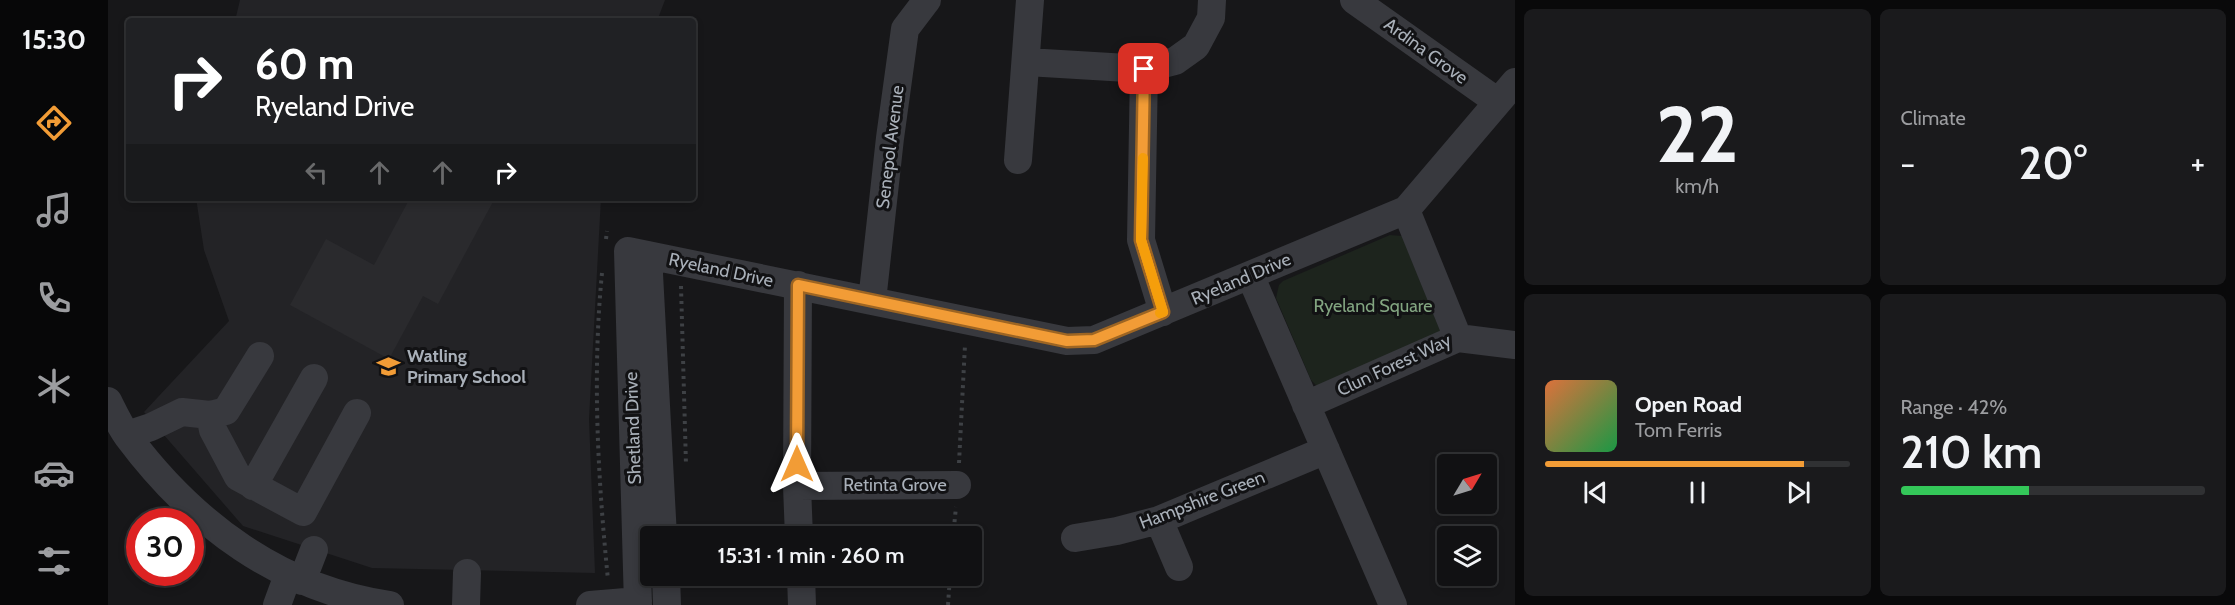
<!DOCTYPE html>
<html lang="en">
<head>
<meta charset="utf-8">
<style>
  body { margin:0; font-family:Cabin,sans-serif; background:#1a1a1c; color:#f1f3f6; height:100vh; display:flex; flex-direction:column; font-size:22px; white-space:nowrap }
  * { box-sizing:border-box; margin:0 }
  p { font-size:20px; color:#9c9da0 }
  .icon { flex:none; width:33px; height:33px; fill:none; stroke:currentColor; stroke-width:2; stroke-linecap:round; stroke-linejoin:round }
  .map { position:relative; flex:1; overflow:hidden }
  .drawer { display:flex; flex-direction:column; gap:9px; padding:9px; background:#09090a; width:720px }
  .drawer>* { flex:none }
  .hud { position:absolute; left:18px; top:18px; width:570px; height:183px; border-radius:6px; box-shadow:0 3px 9px #0003,0 0 0 2px #303133; background:#202124; color:#fff; overflow:hidden }
  .needle { width:39px; rotate:52deg }
  .buttons { position:absolute; left:1329px; top:454px; display:grid; gap:12px }
  .buttons a { display:grid; place-items:center; width:60px; height:60px; border-radius:6px; background:#111113; box-shadow:0 3px 9px #0003,0 0 0 2px #303133; font-size:30px }
  .speed { position:absolute; left:18px; top:508px; display:flex; gap:12px; font-size:30px; font-weight:700; text-align:center }
  .speed>* { display:grid; place-content:center; width:78px; height:78px; border-radius:50%; background:#111113; box-shadow:0 3px 9px #0003,0 0 0 2px #303133; line-height:1 }
  .speed .limit { border:9px solid #d22; background:#fff; color:#111 }
  .pin { position:absolute; display:grid; place-items:center; width:51px; height:51px; color:#fff; margin:-26px; border-radius:12px; box-shadow:0 3px 9px #0006 }
  .me { position:absolute; width:66px; margin:-33px; rotate:0deg; stroke-linejoin:round; filter:drop-shadow(0 0 4px #0008) }
  .turn { display:flex; align-items:center; gap:21px; height:126px; padding:0 30px; font-size:27px }
  .turn .icon { width:78px; height:78px; stroke-width:2.5 }
  .turn b { display:block; font-size:42px; line-height:51px }
  .lanes { display:flex; align-items:center; height:57px; padding:0 30px; background:#0003; justify-content:center; gap:30px; direction:ltr }
  .lanes .off { opacity:.35 }
  .big { font-size:45px; font-weight:600; line-height:1.1 }
  .drawer .card { flex:1; display:flex; flex-direction:column; justify-content:center; gap:9px; min-width:0; padding:0 21px; border-radius:9px; background:#1a1a1c }
  .drawer .dial { align-items:center; gap:0 }
  .dial b { font-size:78px; line-height:1 }
  .song { display:flex; align-items:center; gap:18px }
  .cover { width:72px; height:72px; border-radius:9px; background:linear-gradient(135deg,hsl(20 70% 55%),hsl(140 70% 35%)) }
  .played { height:6px; border-radius:3px; background:linear-gradient(90deg,#f29c36 85%,#303133 85%) }
  .keys { display:flex; justify-content:space-around; direction:ltr }
  .heat { display:flex; justify-content:space-between; align-items:center; font-size:33px; direction:ltr }
  .charge { height:9px; border-radius:4px; background:linear-gradient(90deg,#34c759 42%,#303133 0) }
  .drawer .tiles { flex:1; display:grid; gap:9px; grid-template-columns:repeat(2,1fr) }
  .trip { position:absolute; left:532px; top:526px; width:342px; height:60px; border-radius:6px; background:#111113; box-shadow:0 3px 9px #0003,0 0 0 2px #303133; font-weight:600; line-height:60px; text-align:center }
  main { display:flex; flex:1; min-height:0 }
  .menu { display:flex; flex-direction:column; width:108px; justify-content:space-around; align-items:center; background:#070708; color:#9c9da0 }
  .menu .icon { width:42px; height:42px }
  .menu .active { color:#f29c36 }
  .menu b { font-size:27px; color:#f1f3f6 }
  .map>svg:first-child { display:block }
  .built { fill:#232326 }
  .green { fill:#1d241d }
  .building { fill:#2a2a2d }
  .lines { fill:none; stroke-linecap:round; stroke-linejoin:round }
  .path { stroke:#3e4145; stroke-width:4; stroke-dasharray:3 4.5; stroke-linecap:butt }
  .minor { stroke:#38393e; stroke-width:28 }
  .route-casing { stroke:#9d6523; stroke-width:15 }
  .route { stroke:#f29c36; stroke-width:10 }
  .slow { stroke:#f59e0b; stroke-width:10 }
  .labels { text-anchor:middle; stroke-width:6; stroke-linejoin:round; paint-order:stroke }
  .street-label { font-size:18px; fill:#a9b0b9; stroke:#121214 }
  .park-label { font-size:18px; fill:#82a480; stroke:#121214 }
  .poi-label { font-size:18px; font-weight:bold; fill:#a9b0b9; stroke:#121214; text-anchor:start }
</style>
</head>
<body>
<main>
<nav class="menu">
<b>15:30</b>
<svg class="icon active" aria-label="directions" viewBox="0 0 24 24"><path d="M12 3l9 9-9 9-9-9zM9 14v-3h6M13 9l2 2-2 2"/></svg>
<svg class="icon" aria-label="music" viewBox="0 0 24 24"><path d="M9 18V5l10-2v13"/><circle cx="6" cy="18" r="3"/><circle cx="16" cy="16" r="3"/></svg>
<svg class="icon" aria-label="phone" viewBox="0 0 24 24"><path d="M5 4h4l2 5-3 2q2 4 5 5l2-3 5 2v4C11 20 4 13 5 4z"/></svg>
<svg class="icon" aria-label="climate" viewBox="0 0 24 24"><path d="M12 3v18M4 7l16 10M4 17L20 7"/></svg>
<svg class="icon" aria-label="car" viewBox="0 0 24 24"><path d="M5 17H2v-5l4-1 3-4h7l3 4 3 1v5h-3M9 17h6M6 11h13"/><circle cx="7" cy="17" r="2"/><circle cx="17" cy="17" r="2"/></svg>
<svg class="icon" aria-label="filters" viewBox="0 0 24 24"><path d="M4 7h16M4 17h16"/><circle cx="9" cy="7" r="2"/><circle cx="15" cy="17" r="2"/></svg>
</nav>
<div class="map">
<svg width="1407" height="605" viewBox="0 0 1407 605">
  <rect width="100%" height="100%" fill="#171719"/>
  <path class="built" d="M 132,0 L 557,0 L 549,21 L 127,21 Z
    M 88,198 L 493,198 L 481,419 L 487,573 L 264,568 L 135,526 L 36,412 L 121,321 L 96,250 Z"/>
  <path class="green" d="M 1282,235 L 1294,236 L 1333,333 L 1210,387 L 1203,380 L 1168,298 L 1171,285 L 1175,281 Z"/>
  <path class="building" d="M 302,198 L 387,198 L 330,304 L 315,296 L 281,359 L 182,305 L 218,239 L 266,265 Z"/>
  <g class="lines">
    <path class="path" d="M 498,239 L 499,231
      M 494,273 C 484,375 490,479 500,580
      M 573,286 L 578,465
      M 851,463 L 857,345
      M 845,537 L 848,507
      M 840,605 L 842,576"/>
    <path class="minor" d="M 1246,0 L 1390,102
      M 919,62 L 1036,69 L 1067,61 L 1088,46 L 1103,18 L 1104,0
      M 1036,69 L 1033,240 L 1055,312
      M 910,160 L 922,0
      M 540,255 L 555,537
      M 1142,275 L 1285,605
      M 690,285 L 689,486 L 691,537
      M 764,301 L 782,138 L 797,29 L 819,0
      M 1350,338 L 1407,345
      M 0,401 C 6,413 12,426 20,437 C 85,524 172,589 282,605
      M 1198,405 L 1350,338 L 1298,210
      M 102,415 L 105,430 L 130,477 L 195,512 L 249,413
      M 19,435 L 43,427 L 74,412 L 102,415 L 118,411 L 152,356
      M 145,486 L 206,378
      M 689,486 L 849,485
      M 1051,520 L 1071,567
      M 967,538 L 1009,531 L 1051,520 L 1218,450
      M 558,576 L 559,605
      M 693,576 L 694,605
      M 194,581 L 206,550
      M 169,605 L 180,575
      M 358,605 L 359,573
      M 482,605 L 530,601
      M 530,605 L 520,251 L 959,341 L 986,340 L 1298,210 L 1407,82"/>
  </g>
  <g class="lines">
    <defs>
      <path id="route" d="M 689,464 L 690,285 L 959,341 L 986,340 L 1055,312 L 1033,240 L 1036,69"/>
    </defs>
    <use href="#route" class="route-casing"/>
    <use href="#route" class="route"/>
    <path class="slow" d="M 1035,158 L 1033,240 L 1055,312 L 1052,313"/>
  </g>
  <defs>
    <symbol id="school-bare" viewBox="-9 -9 18 18"><path d="M0-5L7-2L0 1L-7-2ZM-4 1L0 2.5L4 1V4Q0 6-4 4Z" fill="#f29c36" stroke="#121214" stroke-width="2.5" paint-order="stroke"/></symbol>
  </defs>
  <g fill-rule="evenodd">
    <use href="#school-bare" x="264" y="350" width="33" height="33"/>
  </g>
  <g class="labels">
    <g class="street-label">
      <text transform="translate(1318 51) rotate(36)" y="6">Ardina Grove</text>
      <text transform="translate(782 147) rotate(-83)" y="6">Senepol Avenue</text>
      <text transform="translate(613 270) rotate(12)" y="6">Ryeland Drive</text>
      <text transform="translate(1133 279) rotate(-23)" y="6">Ryeland Drive</text>
      <text transform="translate(1286 365) rotate(-25)" y="6">Clun Forest Way</text>
      <text transform="translate(525 428) rotate(-92)" y="6">Shetland Drive</text>
      <text x="787" y="491">Retinta Grove</text>
      <text transform="translate(1094 500) rotate(-21)" y="6">Hampshire Green</text>
    </g>
    <g class="park-label">
      <text x="1265" y="312">Ryeland Square</text>
    </g>
    <g class="poi-label">
      <text x="299" y="362">Watling<tspan x="299" dy="21">Primary School</tspan></text>
    </g>
  </g>
</svg>
<div class="buttons">
<a><svg class="needle" viewBox="-14 -14 28 28"><path d="M0-13l5 13h-10z" fill="#e53935"/><path d="M0 13l5-13h-10z" fill="#9c9da0"/></svg></a>
<a><svg class="icon" aria-label="layers" viewBox="0 0 24 24"><path d="M12 4l9 5-9 5-9-5zM3 14l9 5 9-5"/></svg></a>
</div>
<div class="speed"><div class="limit">30</div></div>
<div class="pin" style="left:1036px;top:69px;background:#d93025"><svg class="icon" aria-label="arrive" viewBox="0 0 24 24"><path d="M6 21V4h12l-3 4 3 4H6"/></svg></div>
<svg class="me" style="left:689px;top:464px" viewBox="-20 -20 40 40"><path d="M0-17L14 15 0 8-14 15z" fill="#f29c36" stroke="#fff" stroke-width="4"/></svg>
<div class="trip">15:31 · 1 min · 260 m</div>
<div class="hud">
<div class="turn"><svg class="icon" aria-label="right" viewBox="0 0 24 24"><path d="M7 20v-9h11M14 6l5 5-5 5"/></svg><div><b>60 m</b>Ryeland Drive</div></div>
<div class="lanes"><svg class="icon off" aria-label="left" viewBox="0 0 24 24"><path d="M17 20v-9H6M10 6l-5 5 5 5"/></svg><svg class="icon off" aria-label="ahead" viewBox="0 0 24 24"><path d="M12 20V5M6 11l6-6 6 6"/></svg><svg class="icon off" aria-label="ahead" viewBox="0 0 24 24"><path d="M12 20V5M6 11l6-6 6 6"/></svg><svg class="icon" aria-label="right" viewBox="0 0 24 24"><path d="M7 20v-9h11M14 6l5 5-5 5"/></svg></div>
</div>
</div>
<section class="drawer">
<div class="tiles">
<div class="card dial"><b>22</b><p>km/h</p></div>
<div class="card"><p>Climate</p>
<div class="heat"><a>−</a><b class="big">20°</b><a>+</a></div>
</div>
<div class="card">
<div class="song"><i class="cover"></i><div><b>Open Road</b><p>Tom Ferris</p></div></div>
<div class="played"></div>
<div class="keys"><svg class="icon" aria-label="previous" viewBox="0 0 24 24"><path d="M18 5L8 12l10 7zM5 5v14"/></svg><svg class="icon" aria-label="pause" viewBox="0 0 24 24"><path d="M8 5v14M16 5v14"/></svg><svg class="icon" aria-label="next" viewBox="0 0 24 24"><path d="M6 5l10 7-10 7zM19 5v14"/></svg></div>
</div>
<div class="card"><p>Range · 42%</p><b class="big">210 km</b><div class="charge"></div></div>
</div>
</section>
</main>
</body>
</html>
